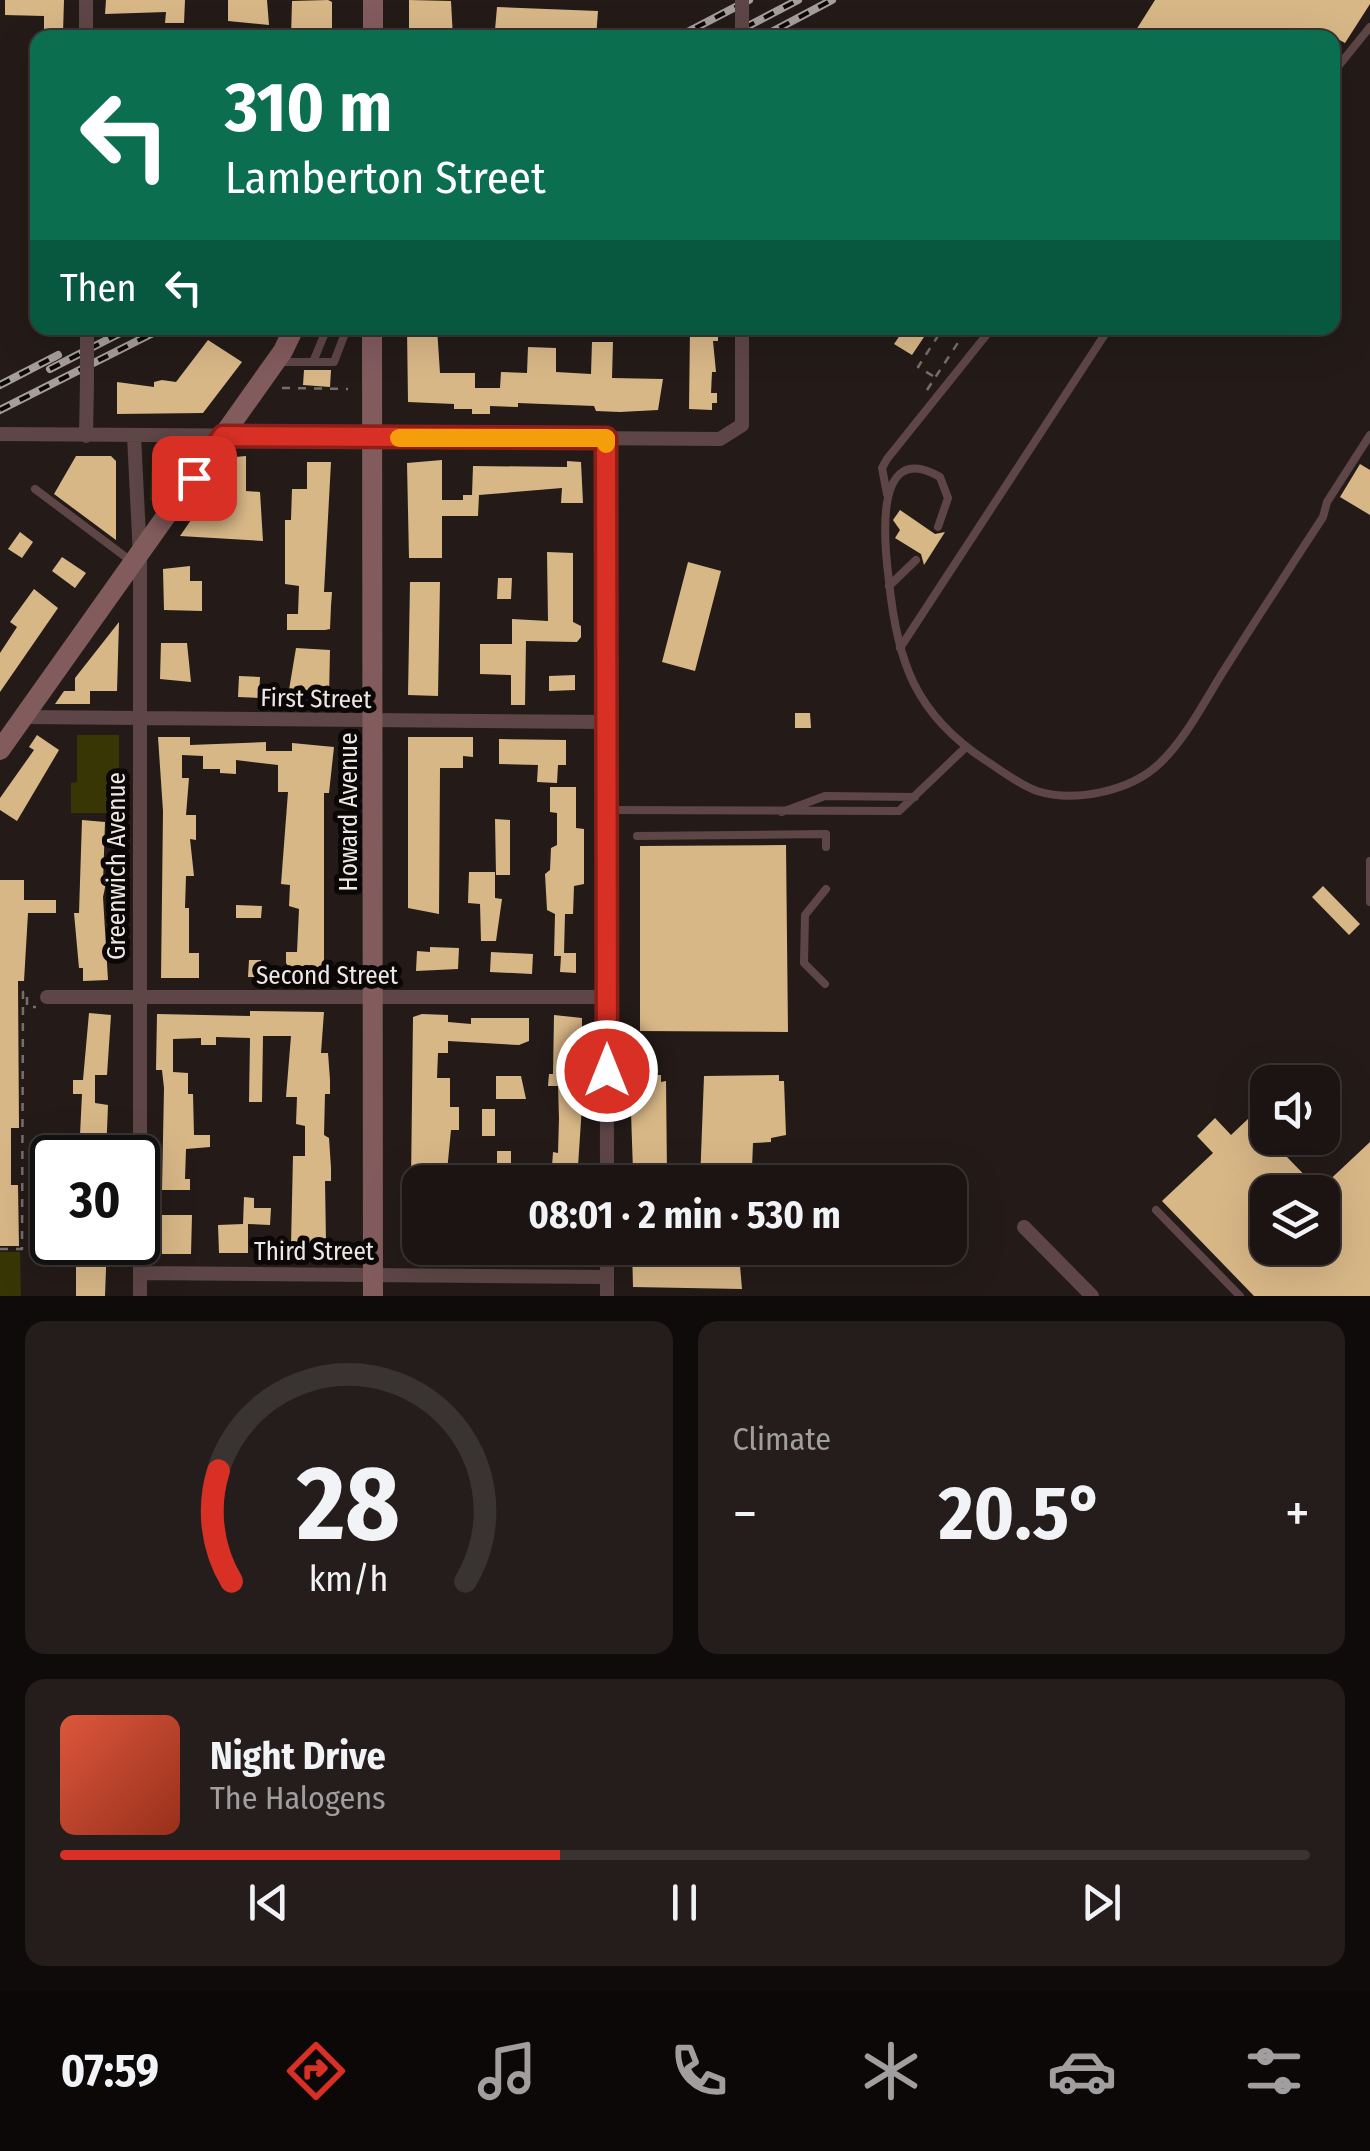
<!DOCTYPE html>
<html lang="en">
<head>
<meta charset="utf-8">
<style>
  body { margin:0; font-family:"Fira Sans Condensed",sans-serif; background:#241d1b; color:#f1f3f6; height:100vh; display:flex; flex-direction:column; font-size:38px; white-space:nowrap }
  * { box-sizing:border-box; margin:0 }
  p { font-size:32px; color:#a09e9f }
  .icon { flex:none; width:55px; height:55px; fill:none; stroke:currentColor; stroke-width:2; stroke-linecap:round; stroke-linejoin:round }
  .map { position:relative; height:1296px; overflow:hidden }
  .details { display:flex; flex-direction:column; gap:25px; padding:25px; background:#0f0b0a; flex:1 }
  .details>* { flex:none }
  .banner { position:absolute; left:30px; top:30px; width:1310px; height:305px; border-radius:20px; box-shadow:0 10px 40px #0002,0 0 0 2px #393332; background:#0b6e4f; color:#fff; overflow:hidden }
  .tools { position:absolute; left:1250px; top:1065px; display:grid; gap:20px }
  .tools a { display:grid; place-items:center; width:90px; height:90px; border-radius:20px; background:#1b1412; box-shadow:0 10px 40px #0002,0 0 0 2px #393332; font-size:50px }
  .speed { position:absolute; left:30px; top:1135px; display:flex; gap:20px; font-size:50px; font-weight:700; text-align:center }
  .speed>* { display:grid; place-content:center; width:130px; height:130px; border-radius:50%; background:#1b1412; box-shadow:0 10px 40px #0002,0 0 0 2px #393332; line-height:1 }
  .speed .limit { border:5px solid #111; border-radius:15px; background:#fff; color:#111 }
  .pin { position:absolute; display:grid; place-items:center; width:85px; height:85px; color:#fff; margin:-42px; border-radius:20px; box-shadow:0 5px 15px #0006 }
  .me { position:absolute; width:110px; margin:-55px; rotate:0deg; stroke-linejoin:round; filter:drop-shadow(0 0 8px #0008) }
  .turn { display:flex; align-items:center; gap:35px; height:210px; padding:0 30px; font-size:45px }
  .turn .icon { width:130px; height:130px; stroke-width:2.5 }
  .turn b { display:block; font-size:70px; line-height:85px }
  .then { display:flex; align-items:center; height:95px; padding:0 30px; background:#0003; gap:20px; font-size:38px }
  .big { font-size:75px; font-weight:700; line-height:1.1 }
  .details .card { flex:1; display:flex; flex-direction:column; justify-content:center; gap:15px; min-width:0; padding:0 35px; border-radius:20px; background:#241d1b }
  .details .dial { align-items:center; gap:0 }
  .dial svg { height:260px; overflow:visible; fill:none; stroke:#393332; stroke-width:7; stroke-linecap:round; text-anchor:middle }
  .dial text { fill:#f1f3f6; stroke:none }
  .song { display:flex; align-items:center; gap:30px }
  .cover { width:120px; height:120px; border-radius:15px; background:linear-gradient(135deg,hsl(10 70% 55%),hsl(10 70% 35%)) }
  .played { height:10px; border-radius:5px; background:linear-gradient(90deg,#d93025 40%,#393332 40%) }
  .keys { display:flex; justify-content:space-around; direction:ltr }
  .heat { display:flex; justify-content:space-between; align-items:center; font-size:55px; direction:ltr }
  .details .tiles { flex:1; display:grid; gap:25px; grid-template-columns:1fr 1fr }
  .card:last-child { grid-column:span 2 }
  .trip { position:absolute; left:402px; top:1165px; width:565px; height:100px; border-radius:20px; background:#1b1412; box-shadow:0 10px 40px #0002,0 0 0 2px #393332; font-weight:700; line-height:100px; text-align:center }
  .dock { display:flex; height:160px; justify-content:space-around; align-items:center; background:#0b0807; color:#a09e9f }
  .dock .icon { width:70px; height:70px }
  .dock .active { color:#d93025 }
  .dock b { font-size:45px; color:#f1f3f6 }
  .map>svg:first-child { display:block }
  .green { fill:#393606 }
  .building { fill:#d8b787 }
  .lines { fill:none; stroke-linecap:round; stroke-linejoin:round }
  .path { stroke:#776f6c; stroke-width:2.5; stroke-dasharray:8 8; stroke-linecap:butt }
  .lane { stroke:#5e4646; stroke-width:8 }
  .street { stroke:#5e4646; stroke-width:14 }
  .secondary { stroke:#825b5d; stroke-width:20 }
  .rail-casing { stroke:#a59e9b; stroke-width:8 }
  .rail { stroke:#0a0706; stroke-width:4; stroke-dasharray:11; stroke-linecap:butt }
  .street-bridge { stroke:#5e4646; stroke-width:14 }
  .route-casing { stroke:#8d1f18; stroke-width:25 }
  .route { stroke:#d93025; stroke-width:18 }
  .slow { stroke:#f59e0b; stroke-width:18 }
  .labels { text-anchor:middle; stroke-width:10; stroke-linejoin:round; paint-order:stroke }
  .street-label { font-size:25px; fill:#eee8e5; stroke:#0a0706 }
</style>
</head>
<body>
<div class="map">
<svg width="1370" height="1296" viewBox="0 0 1370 1296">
  <rect width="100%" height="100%" fill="#241b18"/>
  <path class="green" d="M 152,453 L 186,455 L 154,502 L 150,500 Z
    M 77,735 L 119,735 L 119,813 L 71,813 L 71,783 L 77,782 Z
    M 0,1252 L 20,1252 L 21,1296 L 0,1296 Z"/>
  <path class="building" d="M 5,0 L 64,0 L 63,33 L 44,32 L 44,16 L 5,15 Z
    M 106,0 L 185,0 L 184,23 L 165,23 L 166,12 L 105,14 Z
    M 228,0 L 267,0 L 269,25 L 228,21 Z
    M 328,0 L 332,2 L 332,37 L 291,38 L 292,1 Z
    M 409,0 L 451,1 L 453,38 L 409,38 Z
    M 1155,0 L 1370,0 L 1370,4 L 1345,43 L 1334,37 L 1131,38 Z
    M 497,7 L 598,11 L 596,38 L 495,30 Z
    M 407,328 L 437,328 L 440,373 L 475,373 L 475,388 L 500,388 L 501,372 L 527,373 L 528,347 L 556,348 L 556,372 L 591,374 L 592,342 L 613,342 L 612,378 L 663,379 L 658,410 L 620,412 L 596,411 L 594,406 L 518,403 L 518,407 L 490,406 L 490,414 L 472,414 L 472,409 L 454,409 L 454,404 L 408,402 Z
    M 905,328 L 930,328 L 912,355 L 894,344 Z
    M 690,330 L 718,330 L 718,341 L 713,341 L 716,372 L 712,372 L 711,393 L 717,393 L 717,403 L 712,403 L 712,410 L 689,409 Z
    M 208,340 L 242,362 L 203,413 L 117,414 L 117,382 L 154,387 L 154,382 L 162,380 L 176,382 Z
    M 304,370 L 331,370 L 330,387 L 303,385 Z
    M 76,456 L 111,456 L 116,461 L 116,540 L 54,494 Z
    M 246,456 L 246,491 L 260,492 L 263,541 L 180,536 L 191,520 L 219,520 L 198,506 L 235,457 Z
    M 442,460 L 442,500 L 463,500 L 463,495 L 472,495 L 473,466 L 567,467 L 567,461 L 581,462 L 583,503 L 561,503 L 562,488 L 479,495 L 478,516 L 442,516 L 442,558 L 409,558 L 407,463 Z
    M 307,462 L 331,462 L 324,592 L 332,592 L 331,606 L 330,629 L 325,630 L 287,630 L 287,614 L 298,614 L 299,586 L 285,584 L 285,520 L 291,520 L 292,489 L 307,489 Z
    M 1360,464 L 1370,470 L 1370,515 L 1340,497 Z
    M 900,510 L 935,534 L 945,532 L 924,565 L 921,554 L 895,538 L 900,530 L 893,520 Z
    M 20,532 L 33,542 L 22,558 L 8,549 Z
    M 547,552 L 573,553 L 573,622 L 581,626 L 581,637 L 577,642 L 526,641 L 525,705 L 511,705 L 511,675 L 480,674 L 480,644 L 512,644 L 512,619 L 548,621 Z
    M 62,557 L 86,573 L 75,588 L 52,571 Z
    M 688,562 L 721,571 L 695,671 L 662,662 Z
    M 190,566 L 190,581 L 202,581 L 202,611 L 164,610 L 163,569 Z
    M 498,578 L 512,578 L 511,599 L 497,599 Z
    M 410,582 L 440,582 L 438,696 L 408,695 Z
    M 34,589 L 58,608 L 0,692 L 0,653 L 17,627 L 10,622 Z
    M 119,622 L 117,691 L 90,691 L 90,704 L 55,704 L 64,691 L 75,691 L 75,678 Z
    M 161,643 L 187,643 L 191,682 L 160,679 Z
    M 296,648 L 330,650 L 329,697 L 288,696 Z
    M 575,675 L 575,690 L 549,691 L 549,676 Z
    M 239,676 L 260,677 L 259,698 L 238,697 Z
    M 795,713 L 810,713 L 811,728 L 795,728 Z
    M 37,735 L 59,750 L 17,821 L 0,810 L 0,798 L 34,750 L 29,747 Z
    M 158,737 L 190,737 L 190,745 L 266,742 L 266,751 L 292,751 L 292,743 L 334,747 L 329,793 L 324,793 L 324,969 L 290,969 L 286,963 L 286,952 L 297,952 L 299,909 L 289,906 L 290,885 L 281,884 L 288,792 L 278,792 L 278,765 L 236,760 L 236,774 L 220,773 L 220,769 L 203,769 L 203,756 L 182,755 L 182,778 L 189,778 L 186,815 L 196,815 L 196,840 L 190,839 L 194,876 L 186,876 L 185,908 L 189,908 L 189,953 L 199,953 L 199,978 L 161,978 L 163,811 Z
    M 408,737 L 473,737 L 473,757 L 463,756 L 463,768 L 440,768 L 439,914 L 408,908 Z
    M 499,739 L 566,740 L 566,765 L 558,765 L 557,783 L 537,782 L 538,765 L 499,764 Z
    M 550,787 L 576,787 L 576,828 L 584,829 L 584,884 L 574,886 L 573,914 L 565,914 L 564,953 L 576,953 L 576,973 L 560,972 L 561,956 L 554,956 L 555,914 L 547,910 L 545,874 L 550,870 L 551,848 L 557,845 L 557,813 L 550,812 Z
    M 495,819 L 510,820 L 510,875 L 496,875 Z
    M 82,820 L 105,822 L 103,883 L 106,883 L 103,897 L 108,980 L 83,981 L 83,968 L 79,968 L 74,913 L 79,913 Z
    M 786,845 L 788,1032 L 640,1031 L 640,846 Z
    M 469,872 L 495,872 L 495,898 L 502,899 L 496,941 L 481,941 L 480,904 L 468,903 Z
    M 0,880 L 24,880 L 24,900 L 56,900 L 56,913 L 28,913 L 24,981 L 18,981 L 19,1128 L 11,1128 L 11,1185 L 18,1185 L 19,1246 L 0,1246 Z
    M 1323,886 L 1360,924 L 1349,935 L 1312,897 Z
    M 236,905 L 262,906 L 261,918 L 236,918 Z
    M 430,947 L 459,948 L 458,969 L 416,971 L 417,951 L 430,952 Z
    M 491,952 L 533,954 L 532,974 L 490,972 Z
    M 249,960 L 261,960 L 260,977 L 248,977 Z
    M 250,1011 L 324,1012 L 321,1053 L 328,1053 L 330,1080 L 330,1094 L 325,1094 L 324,1135 L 329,1138 L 331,1168 L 331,1181 L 325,1181 L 326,1243 L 291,1245 L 293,1156 L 305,1156 L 305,1126 L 296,1124 L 297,1097 L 286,1097 L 291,1036 L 263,1036 L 262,1102 L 249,1102 L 250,1038 L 216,1037 L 216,1045 L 201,1045 L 201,1038 L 173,1039 L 173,1072 L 188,1073 L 188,1094 L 193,1094 L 194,1135 L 210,1135 L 210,1147 L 186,1149 L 185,1179 L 190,1179 L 190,1190 L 162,1190 L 164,1088 L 162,1070 L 156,1070 L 157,1014 L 250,1016 Z
    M 89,1013 L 111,1015 L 107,1075 L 95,1075 L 95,1103 L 108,1105 L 106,1156 L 79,1155 L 82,1094 L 73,1094 L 73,1080 L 83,1080 Z
    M 422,1014 L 448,1015 L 448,1022 L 471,1024 L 471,1018 L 529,1018 L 529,1041 L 519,1045 L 448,1041 L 448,1053 L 438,1053 L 437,1078 L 450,1078 L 450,1107 L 459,1107 L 459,1130 L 451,1130 L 446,1182 L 411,1182 L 413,1017 Z
    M 554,1015 L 582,1018 L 582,1031 L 577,1031 L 577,1059 L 582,1059 L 577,1106 L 582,1106 L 577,1181 L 551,1181 L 553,1152 L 558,1153 L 559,1118 L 558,1086 L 548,1086 L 549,1074 L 553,1074 Z
    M 629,1054 L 643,1054 L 642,1075 L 661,1075 L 661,1082 L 666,1081 L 667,1174 L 638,1175 L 633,1171 Z
    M 779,1075 L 779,1081 L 784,1081 L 786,1135 L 771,1138 L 771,1142 L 753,1143 L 752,1168 L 780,1168 L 780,1182 L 700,1182 L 704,1076 Z
    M 496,1076 L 521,1076 L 526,1099 L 496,1099 Z
    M 482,1109 L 495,1109 L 495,1136 L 482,1136 Z
    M 1215,1118 L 1231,1135 L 1249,1118 L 1321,1192 L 1268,1192 L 1268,1248 L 1322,1248 L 1322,1187 L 1370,1142 L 1370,1296 L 1254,1296 L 1162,1201 L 1213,1153 L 1197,1136 Z
    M 497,1151 L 511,1151 L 511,1182 L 497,1182 Z
    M 244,1197 L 254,1198 L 254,1208 L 271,1208 L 270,1225 L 248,1224 L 248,1253 L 219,1253 L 218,1225 L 243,1224 Z
    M 161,1215 L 192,1215 L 191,1254 L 162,1254 Z
    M 76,1242 L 107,1242 L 105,1296 L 76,1296 Z
    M 632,1248 L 739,1254 L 742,1289 L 633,1287 Z"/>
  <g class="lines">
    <path class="path" d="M 933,376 L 918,367 L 943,328
      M 282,388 L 348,389
      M 927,390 L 965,332
      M 168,475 L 167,468 L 159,469 L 161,477 L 174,479
      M 0,1249 L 22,1249 L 23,992 L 27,992 L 27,1007 L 36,1007"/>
    <path class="lane" d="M 1332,74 L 1370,27
      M 281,362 L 334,362 L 347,328
      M 313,362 L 327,328
      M 35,489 L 131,561
      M 887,494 L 882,468 L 887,459 L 992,328
      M 938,527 L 948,498 L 940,477 C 871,437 885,550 889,581 C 897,661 915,714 985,760 C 1002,771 1018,784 1037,791 C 1075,803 1130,791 1159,764 C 1187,738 1207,696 1228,664 C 1259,615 1291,566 1323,517 L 1327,502 L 1370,435
      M 889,586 L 916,560
      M 900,648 L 1109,328
      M 607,810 L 899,811 L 965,748
      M 782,812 L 825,796 L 915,797
      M 637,836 L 826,834 L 826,847
      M 1370,861 L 1370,902
      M 825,984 L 804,963 L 805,915 L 826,889
      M 1156,1210 L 1240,1296"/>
    <path class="street" d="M 86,0 L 86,38
      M 0,434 L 720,439 L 742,425 L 742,328
      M 86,436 L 87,381
      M 134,436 L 140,556 L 140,1296
      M 606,438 L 607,1182
      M 24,717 L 607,722
      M 47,997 L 607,997
      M 1024,1227 L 1092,1296
      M 140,1273 L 607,1277
      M 607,1296 L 607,1248"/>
    <path class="secondary" d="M 373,38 L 373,0
      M 372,328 L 373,1296
      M 0,750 L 283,351 L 294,328"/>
    <defs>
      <path id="rail" d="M 676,38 L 749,0
        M 725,38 L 798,0
        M 760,38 L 832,0
        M 50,369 L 130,328
        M 0,385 L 58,355
        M 0,410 L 163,328"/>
    </defs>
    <use href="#rail" class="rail-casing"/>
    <use href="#rail" class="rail"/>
    <path class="street-bridge" d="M 742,0 L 742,38
      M 87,328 L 87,381"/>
  </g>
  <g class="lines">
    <defs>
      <path id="route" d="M 194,478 L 223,436 L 606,438 L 607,1071"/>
    </defs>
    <use href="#route" class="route-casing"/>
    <use href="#route" class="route"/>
    <path class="slow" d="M 399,438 L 606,438 L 606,444"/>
  </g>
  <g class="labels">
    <g class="street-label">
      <text transform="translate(316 698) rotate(1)" y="9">First Street</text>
      <text transform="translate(348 812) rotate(-90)" y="9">Howard Avenue</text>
      <text transform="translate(116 866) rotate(-90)" y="9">Greenwich Avenue</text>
      <text x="327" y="984">Second Street</text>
      <text x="314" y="1260">Third Street</text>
    </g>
  </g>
</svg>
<div class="tools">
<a><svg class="icon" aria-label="sound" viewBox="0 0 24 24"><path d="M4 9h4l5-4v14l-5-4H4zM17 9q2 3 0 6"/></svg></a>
<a><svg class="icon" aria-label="layers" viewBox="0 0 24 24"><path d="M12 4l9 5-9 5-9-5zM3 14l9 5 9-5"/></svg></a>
</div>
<div class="speed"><div class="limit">30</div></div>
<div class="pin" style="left:194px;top:478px;background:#d93025"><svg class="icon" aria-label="arrive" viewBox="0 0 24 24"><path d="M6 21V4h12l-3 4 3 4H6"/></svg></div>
<svg class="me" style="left:607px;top:1071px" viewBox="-20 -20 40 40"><circle r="17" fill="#d93025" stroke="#fff" stroke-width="3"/><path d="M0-11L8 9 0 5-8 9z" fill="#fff"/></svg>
<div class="trip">08:01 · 2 min · 530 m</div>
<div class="banner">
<div class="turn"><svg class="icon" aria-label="left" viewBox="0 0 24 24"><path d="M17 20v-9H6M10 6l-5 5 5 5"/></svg><div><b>310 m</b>Lamberton Street</div></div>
<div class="then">Then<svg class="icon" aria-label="left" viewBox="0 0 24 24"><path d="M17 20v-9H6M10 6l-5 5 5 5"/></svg></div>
</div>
</div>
<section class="details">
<div class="tiles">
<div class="card dial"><svg viewBox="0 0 100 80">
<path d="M14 69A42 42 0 1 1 86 69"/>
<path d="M14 69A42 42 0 0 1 10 35" stroke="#d93025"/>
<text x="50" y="56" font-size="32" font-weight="700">28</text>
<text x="50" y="72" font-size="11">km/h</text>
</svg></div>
<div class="card"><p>Climate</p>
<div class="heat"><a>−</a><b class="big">20.5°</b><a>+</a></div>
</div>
<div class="card">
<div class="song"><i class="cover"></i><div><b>Night Drive</b><p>The Halogens</p></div></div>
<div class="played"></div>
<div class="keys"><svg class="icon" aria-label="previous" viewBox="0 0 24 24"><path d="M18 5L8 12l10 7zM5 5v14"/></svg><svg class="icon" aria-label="pause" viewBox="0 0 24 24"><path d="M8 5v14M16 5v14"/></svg><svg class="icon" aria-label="next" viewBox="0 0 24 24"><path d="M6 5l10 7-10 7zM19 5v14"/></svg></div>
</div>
</div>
</section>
<nav class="dock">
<b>07:59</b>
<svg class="icon active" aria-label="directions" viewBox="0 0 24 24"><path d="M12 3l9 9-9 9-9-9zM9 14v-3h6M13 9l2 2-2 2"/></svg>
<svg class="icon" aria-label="music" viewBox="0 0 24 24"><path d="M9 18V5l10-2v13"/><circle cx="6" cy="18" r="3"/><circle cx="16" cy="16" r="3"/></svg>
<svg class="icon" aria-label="phone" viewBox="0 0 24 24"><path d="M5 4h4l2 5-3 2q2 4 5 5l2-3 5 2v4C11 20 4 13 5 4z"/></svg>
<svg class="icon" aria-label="climate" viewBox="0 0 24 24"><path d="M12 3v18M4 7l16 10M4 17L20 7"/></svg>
<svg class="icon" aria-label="car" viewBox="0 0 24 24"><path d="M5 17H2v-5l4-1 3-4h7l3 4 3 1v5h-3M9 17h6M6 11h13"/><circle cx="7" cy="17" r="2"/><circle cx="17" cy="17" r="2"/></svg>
<svg class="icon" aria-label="filters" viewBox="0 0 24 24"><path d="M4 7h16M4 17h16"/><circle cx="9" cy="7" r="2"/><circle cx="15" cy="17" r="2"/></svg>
</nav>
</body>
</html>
